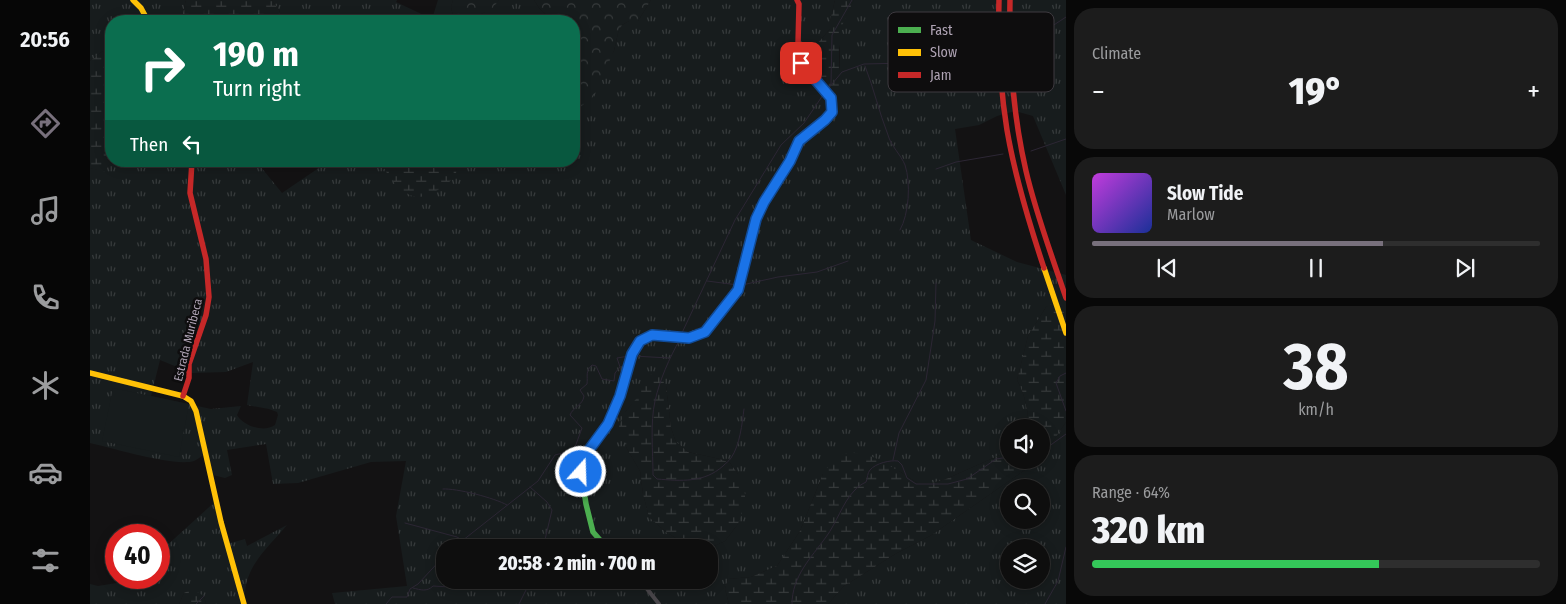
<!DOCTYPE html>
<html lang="en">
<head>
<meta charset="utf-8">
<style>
  body { margin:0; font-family:"Fira Sans Condensed",sans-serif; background:#1c1c1c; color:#f1f3f6; height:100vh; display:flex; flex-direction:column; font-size:19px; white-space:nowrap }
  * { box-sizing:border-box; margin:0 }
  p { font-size:16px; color:#9b9c9e }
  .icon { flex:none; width:28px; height:28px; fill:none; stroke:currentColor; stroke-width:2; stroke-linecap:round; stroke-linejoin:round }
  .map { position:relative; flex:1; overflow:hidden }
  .details { display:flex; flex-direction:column; gap:8px; padding:8px; background:#080808; width:500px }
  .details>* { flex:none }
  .top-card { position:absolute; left:15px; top:15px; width:475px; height:152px; border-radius:20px; box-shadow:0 2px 12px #0003,0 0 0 1px #2e2e2e; background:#0b6e4f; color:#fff; overflow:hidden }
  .tools { position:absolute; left:910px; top:419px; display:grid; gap:10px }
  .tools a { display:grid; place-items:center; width:50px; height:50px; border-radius:50%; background:#0e0e0e; box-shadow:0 2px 12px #0003,0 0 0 1px #2e2e2e; font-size:25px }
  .speed { position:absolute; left:15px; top:524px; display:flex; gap:10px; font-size:25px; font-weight:700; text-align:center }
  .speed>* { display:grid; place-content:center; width:65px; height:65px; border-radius:50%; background:#0e0e0e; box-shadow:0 2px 12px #0003,0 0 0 1px #2e2e2e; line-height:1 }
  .speed .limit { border:8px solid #d22; background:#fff; color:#111 }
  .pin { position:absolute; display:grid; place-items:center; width:42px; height:42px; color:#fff; margin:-21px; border-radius:10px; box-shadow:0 2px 8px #0006 }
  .me { position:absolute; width:55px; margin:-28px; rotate:20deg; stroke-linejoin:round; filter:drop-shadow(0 0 4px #0008) }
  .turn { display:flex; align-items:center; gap:18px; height:105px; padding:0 25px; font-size:22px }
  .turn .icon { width:65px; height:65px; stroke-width:2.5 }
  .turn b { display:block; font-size:35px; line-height:42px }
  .then { display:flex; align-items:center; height:48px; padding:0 25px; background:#0003; gap:10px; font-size:19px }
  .big { font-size:38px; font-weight:800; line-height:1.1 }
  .details .card { flex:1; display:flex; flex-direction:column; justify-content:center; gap:8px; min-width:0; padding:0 18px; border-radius:20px; background:#1c1c1c }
  .details .dial { align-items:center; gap:0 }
  .dial b { font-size:65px; line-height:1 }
  .song { display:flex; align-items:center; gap:15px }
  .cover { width:60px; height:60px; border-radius:8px; background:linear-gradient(135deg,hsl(290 70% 55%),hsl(230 70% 35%)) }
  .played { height:5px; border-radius:2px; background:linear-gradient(90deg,#78707c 65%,#2e2e2e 65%) }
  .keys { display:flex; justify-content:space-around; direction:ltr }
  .heat { display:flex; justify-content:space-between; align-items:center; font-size:28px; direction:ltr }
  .charge { height:8px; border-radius:4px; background:linear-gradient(90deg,#34c759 64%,#2e2e2e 0) }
  .trip { position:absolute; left:346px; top:539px; width:282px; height:50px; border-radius:20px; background:#0e0e0e; box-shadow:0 2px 12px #0003,0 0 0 1px #2e2e2e; font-weight:800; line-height:50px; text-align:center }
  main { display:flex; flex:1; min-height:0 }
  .menu { display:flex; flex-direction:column; width:90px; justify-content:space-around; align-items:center; background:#060606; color:#9b9c9e }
  .menu .icon { width:35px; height:35px }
  .menu .current { color:#78707c }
  .menu b { font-size:22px; color:#f1f3f6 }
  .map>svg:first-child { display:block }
  .grass { fill:url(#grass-tufts); fill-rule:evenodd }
  .forest { fill:url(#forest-crowns) }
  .wetland { fill:url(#wetland-marsh) }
  .pitch { fill:#171c1d }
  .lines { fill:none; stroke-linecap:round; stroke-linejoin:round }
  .stream { stroke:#2c2634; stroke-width:1 }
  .street { stroke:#4a474b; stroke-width:4 }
  .fast { stroke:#4caf50; stroke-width:5.5 }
  .slow { stroke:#ffc107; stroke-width:5.5 }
  .jam { stroke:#c62828; stroke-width:5.5 }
  .route-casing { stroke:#114b97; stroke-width:12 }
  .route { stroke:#1a73e8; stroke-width:9 }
  .labels { text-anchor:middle; stroke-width:5; stroke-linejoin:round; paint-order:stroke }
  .street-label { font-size:12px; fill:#afa3b4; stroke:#0e0d0e }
  .key { fill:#0e0d0e; stroke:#3e3a40; stroke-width:1 }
  .key-label { font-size:14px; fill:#afa3b4 }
</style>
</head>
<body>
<main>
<nav class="menu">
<b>20:56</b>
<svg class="icon current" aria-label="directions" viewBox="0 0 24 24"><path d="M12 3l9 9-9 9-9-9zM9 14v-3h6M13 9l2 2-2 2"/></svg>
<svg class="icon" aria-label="music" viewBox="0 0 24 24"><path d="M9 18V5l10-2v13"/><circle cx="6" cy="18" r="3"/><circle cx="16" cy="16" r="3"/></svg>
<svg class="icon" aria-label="phone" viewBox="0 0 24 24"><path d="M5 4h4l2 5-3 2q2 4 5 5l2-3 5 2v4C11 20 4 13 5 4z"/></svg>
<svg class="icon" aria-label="climate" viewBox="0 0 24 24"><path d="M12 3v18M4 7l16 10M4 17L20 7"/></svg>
<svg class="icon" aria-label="car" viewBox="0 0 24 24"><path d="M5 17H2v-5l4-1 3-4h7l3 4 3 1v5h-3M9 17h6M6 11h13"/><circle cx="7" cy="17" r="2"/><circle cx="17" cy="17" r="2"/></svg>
<svg class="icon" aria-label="filters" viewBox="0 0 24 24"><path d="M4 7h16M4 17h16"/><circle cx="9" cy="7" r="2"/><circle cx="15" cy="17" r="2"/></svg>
</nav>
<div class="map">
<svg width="976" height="604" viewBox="0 0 976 604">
  <defs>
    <pattern id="grass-tufts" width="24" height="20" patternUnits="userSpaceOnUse" patternTransform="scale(1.25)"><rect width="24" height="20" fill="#171c1d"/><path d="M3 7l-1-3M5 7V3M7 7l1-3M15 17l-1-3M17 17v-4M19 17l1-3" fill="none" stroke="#363a3b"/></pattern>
    <pattern id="forest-crowns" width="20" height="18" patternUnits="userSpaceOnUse" patternTransform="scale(1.25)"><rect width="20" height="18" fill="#171c1d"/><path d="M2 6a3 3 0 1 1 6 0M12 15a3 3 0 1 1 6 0" fill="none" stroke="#363a3b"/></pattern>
    <pattern id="wetland-marsh" width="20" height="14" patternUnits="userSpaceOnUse" patternTransform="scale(1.25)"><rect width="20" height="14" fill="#171c1d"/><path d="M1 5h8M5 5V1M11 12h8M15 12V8" fill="none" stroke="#363a3b"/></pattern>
  </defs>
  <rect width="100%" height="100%" fill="#131213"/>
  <path class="grass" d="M 0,0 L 96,0 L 91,21 L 21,21 L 21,46 L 18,47 L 0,61 Z
    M 182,0 L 307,0 L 306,2 L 342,19 L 348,0 L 363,0 L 361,7 L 364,20 L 369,21 L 195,21 L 192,19 L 189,10 Z
    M 409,0 L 444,0 L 449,8 L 463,21 L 380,21 C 390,14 401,10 409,0 Z
    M 561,0 L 745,0 L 740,21 L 740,29 L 727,44 L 724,73 L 742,95 C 744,87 748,80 749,72 C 750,65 750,38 748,32 L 764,0 L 976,0 L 976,195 L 943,116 L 925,111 L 907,116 L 889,125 L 865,129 L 881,240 L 927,262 L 976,275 L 976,299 L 956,307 L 938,336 L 927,380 C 935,394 938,411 939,427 L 919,428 L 919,451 L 856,479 L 842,483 L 829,484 L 809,471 L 733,474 L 710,531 L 687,566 L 661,577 L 638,579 L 635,589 L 639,604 L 245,604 L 242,593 L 317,586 L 306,516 L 316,461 L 281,462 L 208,483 L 183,484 L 176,444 L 137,450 L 142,475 L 135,478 L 123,475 L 117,453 C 113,455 108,459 104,461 C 85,467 22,448 0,443 L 0,168 L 14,171 L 22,161 L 166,161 L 192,193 L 239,161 L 291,161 L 294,169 L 366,173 L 367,161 L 484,161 L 484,109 L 489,108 L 524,51 L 528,33 L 532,25 L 539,21 L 548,21 ZM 70,360 L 102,373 L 136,372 L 163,362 L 157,405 L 179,409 L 187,412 L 188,415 L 185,425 C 174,433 153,426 147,415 L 151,406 L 121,409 L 61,396 ZM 576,386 L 581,428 L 586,442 L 598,452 L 630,459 L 640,463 L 648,474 L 648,524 L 635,541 L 620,548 L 620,580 L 355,580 L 355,548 L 605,547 L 597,545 L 576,532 L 559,517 L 553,494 L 550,471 L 536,447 L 535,412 L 546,400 Z
    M 976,422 L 976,604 L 738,604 L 754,586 L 807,553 L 840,536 L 942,465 L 947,460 L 951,460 L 951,455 L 962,443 ZM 919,488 L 951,488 L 951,520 L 919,520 ZM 919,548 L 951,548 L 951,580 L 919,580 Z
    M 128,499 L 137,544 L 155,539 L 157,546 L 197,525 C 176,550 152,568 155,604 L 116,604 L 114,596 L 94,593 L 89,604 L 0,604 L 0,584 L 8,586 L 58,578 L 69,578 L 69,557 L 74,548 Z"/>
  <path class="forest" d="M 363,0 L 409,0 L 402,9 L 389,15 L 380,21 L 364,20 L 361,7 Z
    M 444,0 L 561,0 L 548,21 L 539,21 L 532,25 L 528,33 L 524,51 L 503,97 L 489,108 L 484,109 L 484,21 L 463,21 L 449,8 Z"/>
  <path class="wetland" d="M 96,0 L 182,0 L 189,10 L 192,19 L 195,21 L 91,21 Z
    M 745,0 L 764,0 L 749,32 L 751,39 L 749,49 L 749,89 L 747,93 L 742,95 L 724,73 L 723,60 L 727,44 L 740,29 L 740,21 Z
    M 21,46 L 22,161 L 14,172 L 0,168 L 0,61 L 18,47 Z
    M 291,161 L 367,161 C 367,165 367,170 366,173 C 363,183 339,197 328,197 C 312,196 296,175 291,161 Z
    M 972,298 L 976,299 L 976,422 L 962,443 L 951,455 L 951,428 L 939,427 C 938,411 935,394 927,380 L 938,336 L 956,307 Z
    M 563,373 L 571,374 L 576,386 L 581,428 L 586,442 L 598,452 L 630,459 L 640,463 L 648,474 L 655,494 L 655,504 L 648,524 L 635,541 L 620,548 L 605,547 L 597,545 L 576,532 L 559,517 L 553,494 L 550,471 L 536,447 L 529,426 L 535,412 L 546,399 L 553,381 Z
    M 919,451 L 919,460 L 947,460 L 942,465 L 840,536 L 807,553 L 754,586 L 738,604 L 639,604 L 635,589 L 638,579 L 661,577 L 687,566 L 710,531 L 733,474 L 745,457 L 761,452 L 783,457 L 809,471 L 829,484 L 842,483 L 856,479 Z
    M 102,589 L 114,596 L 116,604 L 89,604 L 94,593 Z"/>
  <path class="pitch" d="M 23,388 L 99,404 L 89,457 L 12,441 Z"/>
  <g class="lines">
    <path class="stream" d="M 938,39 L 947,36 L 976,17
      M 775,66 C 784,89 789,112 798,135 C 801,146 811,155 815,165 C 821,183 819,214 810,230
      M 741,84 L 742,35 L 762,0
      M 737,90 L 752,72 L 774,64 L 817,63 L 859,52 L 893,47
      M 941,151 L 976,139
      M 846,169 L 866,162 L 913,154
      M 617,281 L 648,285
      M 652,285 L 688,277 L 727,272 L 758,261
      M 591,335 L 645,220 L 691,145 L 714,123 L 733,95
      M 590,339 C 579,359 570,379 565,401 C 560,423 563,452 563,475 L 567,479 C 591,481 614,483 633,466 C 636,463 639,461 641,458 C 650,445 652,424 654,409
      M 543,356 L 579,358
      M 976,373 L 970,376 L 966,383 L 976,411
      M 951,452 L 976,434
      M 803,460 L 809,433 L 836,380 L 845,321 L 846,283
      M 440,487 L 457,502 L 462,510 L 453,548
      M 353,489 C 366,488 405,498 417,505
      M 315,523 L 367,537 L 372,540
      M 363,548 L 448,481 L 465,455 L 484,450 L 492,428 L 480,415 C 483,407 493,405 494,396 L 490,390 L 497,384 C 498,376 495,371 502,365 L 506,366 L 512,379 L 524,381 L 525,373 L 530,367 L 527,358 L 539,356
      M 323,588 C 331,590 337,592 343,586 L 393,589
      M 106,604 L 114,596
      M 296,604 L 302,597 L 317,597 L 320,589 L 328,584 L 355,555
      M 429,604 L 441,580
      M 702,604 C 702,576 721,558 736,537 C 746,524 753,502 764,491 C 767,487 772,484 776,482 C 778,478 777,473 780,470 C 786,463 800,460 808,461 L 812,465 L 817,478 L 826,484 L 858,484 L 877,479 L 906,459 L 919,457
      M 955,604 L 968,581 L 976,547"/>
    <path class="street" d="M 550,580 L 569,604"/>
    <path class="fast" d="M 517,548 L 503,532 L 496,504 L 491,472 L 496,453 L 518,424 L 530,396 L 542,354 L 550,341 L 562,335 L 599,338 L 615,332 L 648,290 L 666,219 L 671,210"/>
    <path class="slow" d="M 43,0 L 51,8 L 58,21
      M 954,268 L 976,333
      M 0,373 L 93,396 L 101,401 L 106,411 L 131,522 L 154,604"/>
    <path class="jam" d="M 909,0 C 908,44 910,87 917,130 C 925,177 939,223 954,268
      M 920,0 C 919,57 923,115 936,171 C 946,214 962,256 976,298
      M 671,210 L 700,161 L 709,141 L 735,120 L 742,112 L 741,99 L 711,63 L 708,44 L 709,4 L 707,0
      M 93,396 L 99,378 L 99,364 L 116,315 L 119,297 L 116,259 L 100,193 L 102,161"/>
  </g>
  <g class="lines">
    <defs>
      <path id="route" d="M 491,472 L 496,454 L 518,424 L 530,396 L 542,354 L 550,341 L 562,335 L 599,338 L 615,332 L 648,290 L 666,219 L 674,202 L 700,161 L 709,141 L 735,120 L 742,112 L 741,98 L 711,63"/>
    </defs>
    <use href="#route" class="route-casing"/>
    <use href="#route" class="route"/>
  </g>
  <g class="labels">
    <g class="street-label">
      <text transform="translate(98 340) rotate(-76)" y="4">Estrada Muribeca</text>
    </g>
  </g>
  <rect x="798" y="12" width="166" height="80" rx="8" class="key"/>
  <rect x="808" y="27" width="23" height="6" fill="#4caf50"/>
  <rect x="808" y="49" width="23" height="7" fill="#ffc107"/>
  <rect x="808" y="72" width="23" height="6" fill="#c62828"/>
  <g class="key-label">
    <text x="840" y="35">Fast</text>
    <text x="840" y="57">Slow</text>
    <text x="840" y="80">Jam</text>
  </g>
</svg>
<div class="tools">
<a><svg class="icon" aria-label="sound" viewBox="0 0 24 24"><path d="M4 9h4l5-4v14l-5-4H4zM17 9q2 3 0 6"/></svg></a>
<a><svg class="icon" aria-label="search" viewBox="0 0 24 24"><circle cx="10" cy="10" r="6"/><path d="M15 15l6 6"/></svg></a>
<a><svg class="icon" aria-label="layers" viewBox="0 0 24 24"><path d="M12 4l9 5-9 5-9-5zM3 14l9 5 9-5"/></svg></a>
</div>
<div class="speed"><div class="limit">40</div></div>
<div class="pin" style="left:711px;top:63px;background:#d93025"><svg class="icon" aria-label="arrive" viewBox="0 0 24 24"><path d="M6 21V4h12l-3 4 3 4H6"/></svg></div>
<svg class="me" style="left:491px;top:472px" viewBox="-20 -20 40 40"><circle r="17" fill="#1a73e8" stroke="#fff" stroke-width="3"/><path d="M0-11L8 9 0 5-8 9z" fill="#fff"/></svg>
<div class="trip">20:58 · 2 min · 700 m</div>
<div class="top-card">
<div class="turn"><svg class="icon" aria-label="right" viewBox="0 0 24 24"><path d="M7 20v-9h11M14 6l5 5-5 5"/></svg><div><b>190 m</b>Turn right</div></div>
<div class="then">Then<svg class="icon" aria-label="left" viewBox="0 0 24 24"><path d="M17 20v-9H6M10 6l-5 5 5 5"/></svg></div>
</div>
</div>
<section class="details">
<div class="card"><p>Climate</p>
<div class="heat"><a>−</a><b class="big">19°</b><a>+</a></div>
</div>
<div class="card">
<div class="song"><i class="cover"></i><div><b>Slow Tide</b><p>Marlow</p></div></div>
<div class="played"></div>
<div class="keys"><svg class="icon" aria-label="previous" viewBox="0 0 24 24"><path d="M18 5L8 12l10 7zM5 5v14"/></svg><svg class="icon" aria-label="pause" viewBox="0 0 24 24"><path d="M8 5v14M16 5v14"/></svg><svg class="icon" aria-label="next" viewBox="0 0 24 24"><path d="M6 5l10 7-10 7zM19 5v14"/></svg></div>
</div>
<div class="card dial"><b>38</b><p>km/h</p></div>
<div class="card"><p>Range · 64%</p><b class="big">320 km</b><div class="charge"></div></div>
</section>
</main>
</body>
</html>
